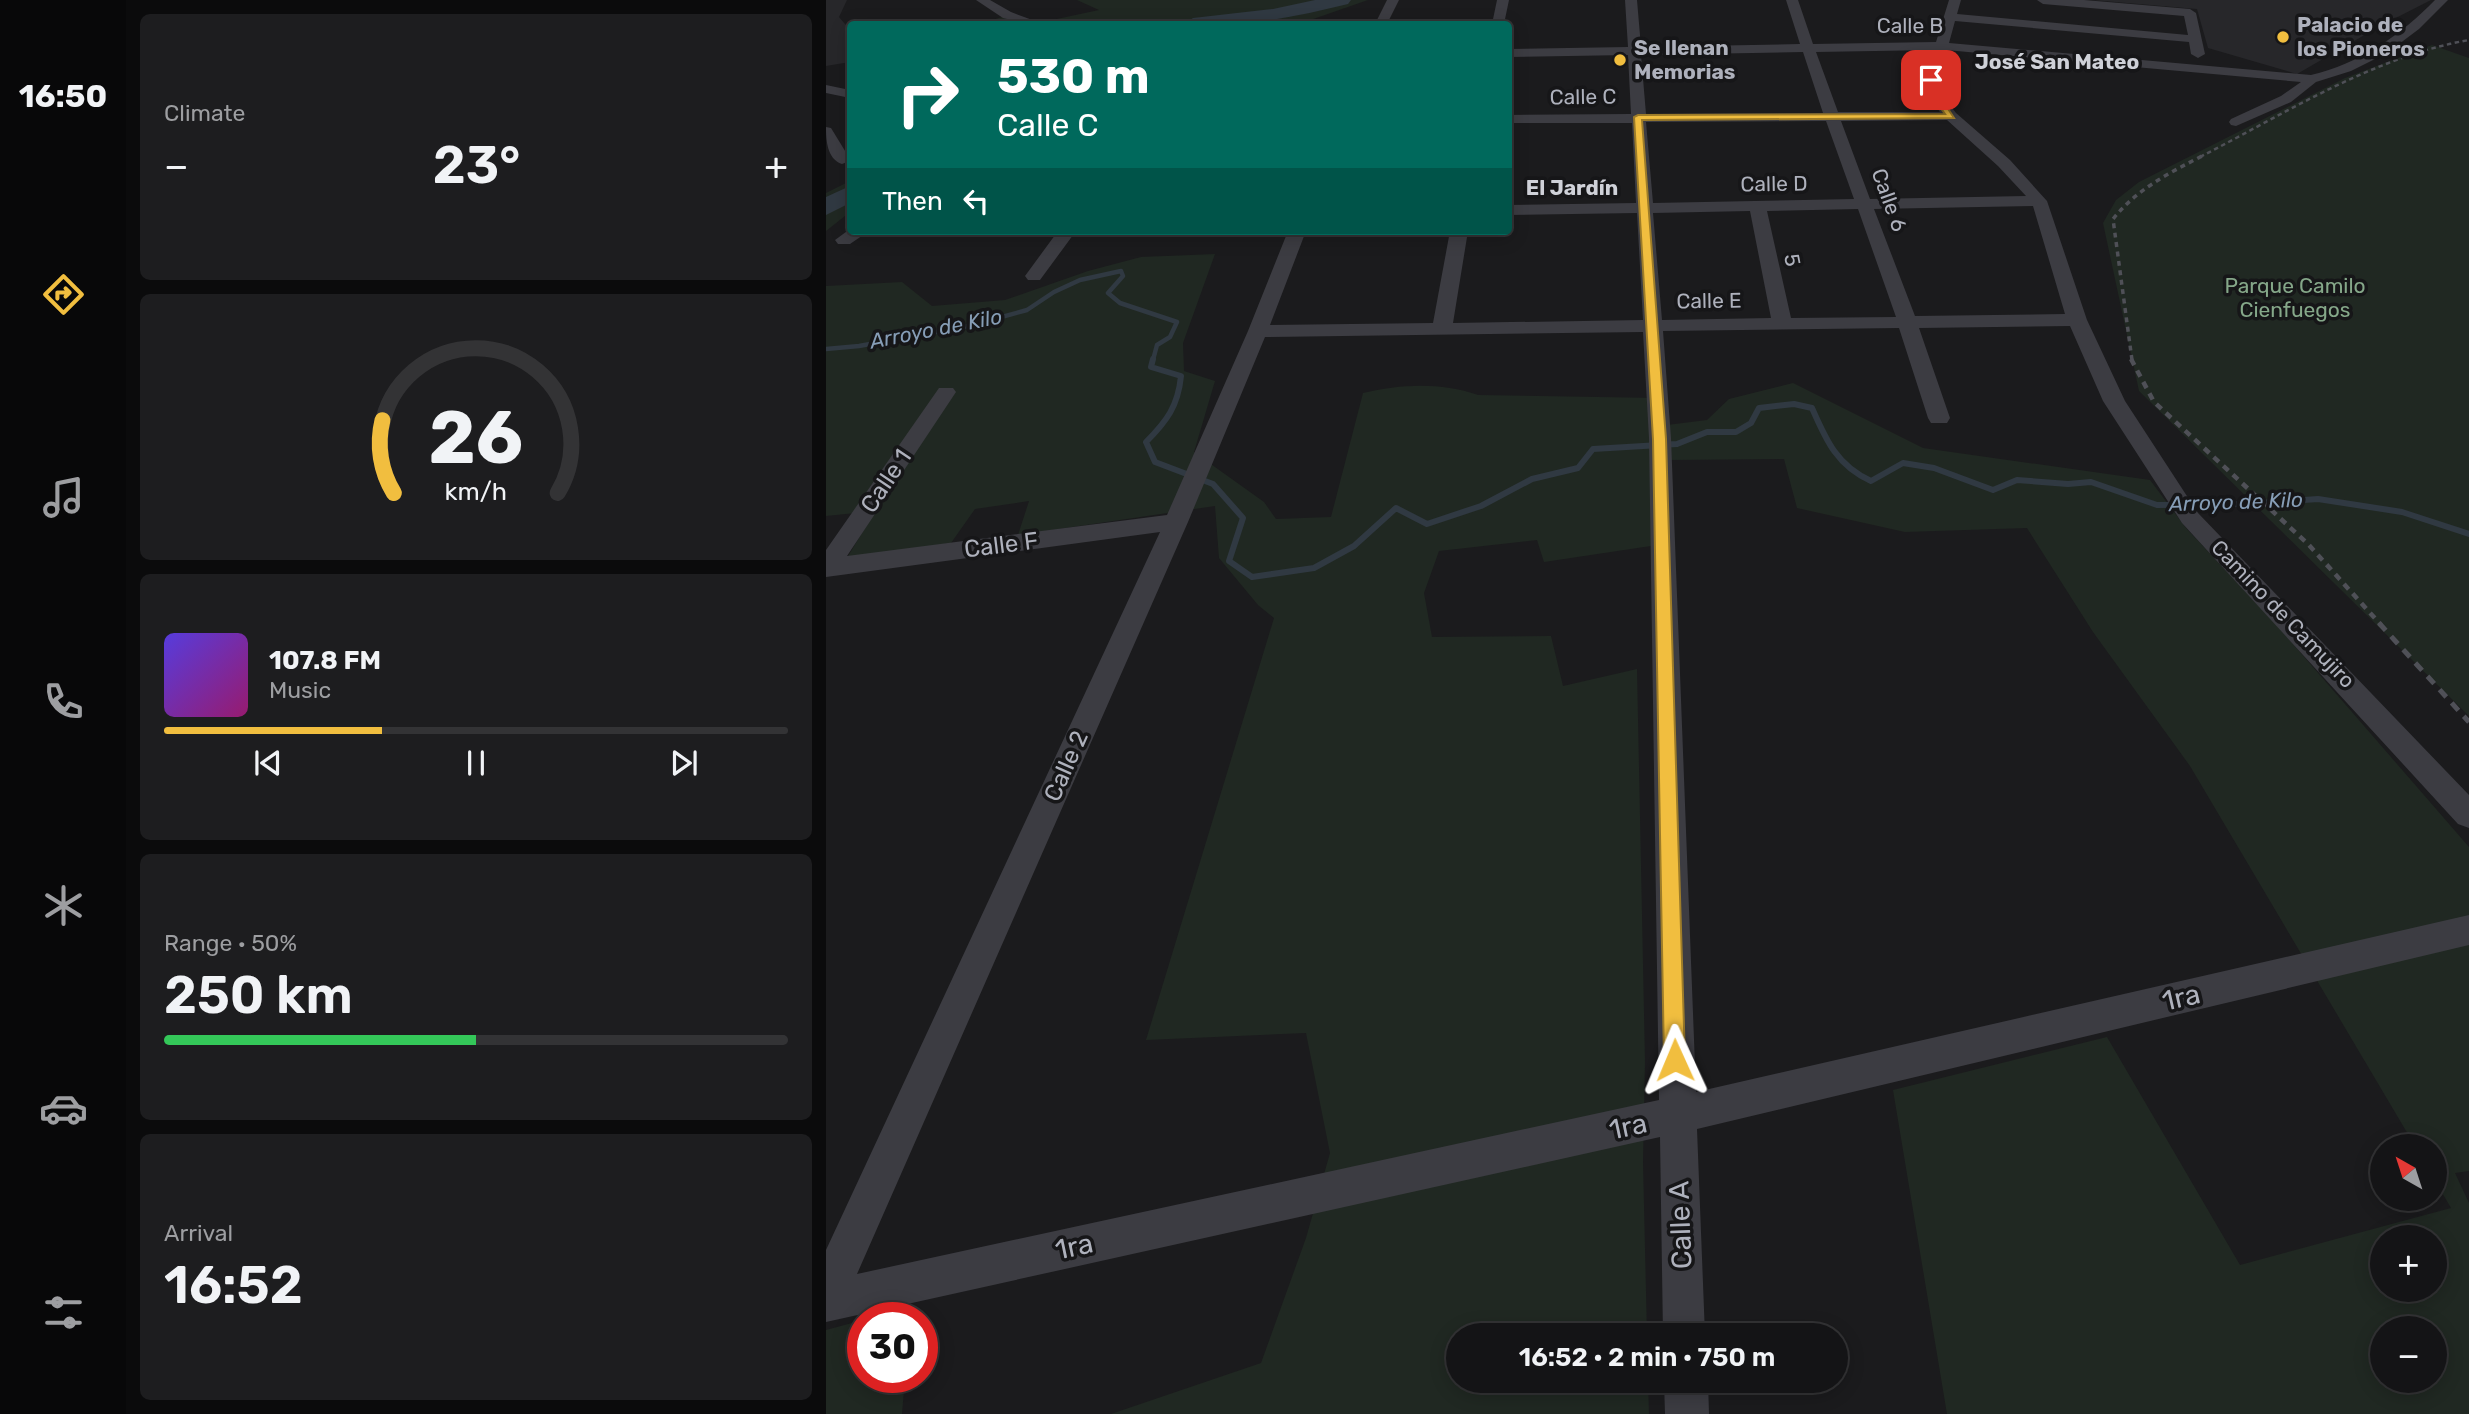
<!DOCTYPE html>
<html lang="en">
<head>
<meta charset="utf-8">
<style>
  body { margin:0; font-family:Rubik,sans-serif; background:#1d1d1f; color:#f1f3f6; height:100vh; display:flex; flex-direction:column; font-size:26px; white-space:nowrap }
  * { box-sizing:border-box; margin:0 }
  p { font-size:23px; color:#9d9ea1 }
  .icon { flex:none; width:38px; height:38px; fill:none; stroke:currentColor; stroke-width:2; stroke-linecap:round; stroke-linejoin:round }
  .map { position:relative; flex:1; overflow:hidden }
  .details { display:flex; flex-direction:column; gap:14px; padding:14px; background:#0b0b0c; width:700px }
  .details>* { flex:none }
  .hud { position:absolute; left:21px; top:21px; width:665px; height:214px; border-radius:7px; box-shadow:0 4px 18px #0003,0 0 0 2px #333335; background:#00695c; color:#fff; overflow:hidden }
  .needle { width:46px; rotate:321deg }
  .tools { position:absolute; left:1544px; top:1134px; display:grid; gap:14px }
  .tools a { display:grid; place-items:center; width:77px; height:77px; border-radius:50%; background:#141416; box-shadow:0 4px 18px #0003,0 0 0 2px #333335; font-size:35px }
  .speed { position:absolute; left:21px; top:1302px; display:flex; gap:14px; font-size:35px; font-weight:700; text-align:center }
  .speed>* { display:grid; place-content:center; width:91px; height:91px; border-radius:50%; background:#141416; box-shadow:0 4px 18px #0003,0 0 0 2px #333335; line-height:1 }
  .speed .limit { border:10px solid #d22; background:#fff; color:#111 }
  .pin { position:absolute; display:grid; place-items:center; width:60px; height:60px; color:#fff; margin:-30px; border-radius:14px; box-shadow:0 4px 10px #0006 }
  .me { position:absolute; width:77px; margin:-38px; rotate:359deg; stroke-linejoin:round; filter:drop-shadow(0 0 5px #0008) }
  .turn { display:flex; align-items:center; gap:24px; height:147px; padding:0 35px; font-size:32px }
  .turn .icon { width:91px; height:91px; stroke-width:2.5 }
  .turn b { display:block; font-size:49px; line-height:60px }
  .then { display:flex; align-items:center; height:66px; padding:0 35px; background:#0003; gap:14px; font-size:26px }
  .big { font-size:52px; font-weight:600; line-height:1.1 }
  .details .card { flex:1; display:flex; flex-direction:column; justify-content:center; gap:10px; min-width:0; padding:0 24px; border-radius:10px; background:#1d1d1f }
  .details .dial { align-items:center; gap:0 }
  .dial svg { height:182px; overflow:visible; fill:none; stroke:#333335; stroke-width:7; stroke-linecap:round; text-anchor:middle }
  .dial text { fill:#f1f3f6; stroke:none }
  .song { display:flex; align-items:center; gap:21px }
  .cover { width:84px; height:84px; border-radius:10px; background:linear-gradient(135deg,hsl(250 70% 55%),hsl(320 70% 35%)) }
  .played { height:7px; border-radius:4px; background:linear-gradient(90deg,#f1be3f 35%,#333335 35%) }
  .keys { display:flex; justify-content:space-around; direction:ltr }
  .heat { display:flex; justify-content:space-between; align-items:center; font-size:38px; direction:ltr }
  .charge { height:10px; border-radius:5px; background:linear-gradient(90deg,#34c759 50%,#333335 0) }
  .trip { position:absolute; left:620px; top:1323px; width:402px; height:70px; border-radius:35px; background:#141416; box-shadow:0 4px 18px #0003,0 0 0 2px #333335; font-weight:600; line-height:70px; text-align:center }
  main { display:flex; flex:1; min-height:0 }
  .menu { display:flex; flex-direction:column; width:126px; justify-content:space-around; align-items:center; background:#080809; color:#9d9ea1 }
  .menu .icon { width:49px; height:49px }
  .menu .active { color:#f1be3f }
  .menu b { font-size:32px; color:#f1f3f6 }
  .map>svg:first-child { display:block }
  .built { fill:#27272a }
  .green { fill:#202822; fill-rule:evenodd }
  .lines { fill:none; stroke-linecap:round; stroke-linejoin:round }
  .stream-far1 { stroke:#303942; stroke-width:4.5 }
  .stream { stroke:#303942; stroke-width:6 }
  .river { fill:#303942; fill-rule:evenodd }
  .minor { fill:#3c3c42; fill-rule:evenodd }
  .rail-far3 { stroke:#4f5057; stroke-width:2.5; stroke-dasharray:4.5 3.5; stroke-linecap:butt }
  .rail-far2 { stroke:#4f5057; stroke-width:3.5; stroke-dasharray:5 4.5; stroke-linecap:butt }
  .rail-far1 { stroke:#4f5057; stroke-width:4.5; stroke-dasharray:7 6; stroke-linecap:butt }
  .rail { stroke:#4f5057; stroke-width:5; stroke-dasharray:10 8; stroke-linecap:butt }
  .route { fill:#f1be3f; stroke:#9d7c29; stroke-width:2 }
  .poi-dot { fill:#f1be3f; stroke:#161618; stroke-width:2.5 }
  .labels { text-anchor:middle; stroke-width:7; stroke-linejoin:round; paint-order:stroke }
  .far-poi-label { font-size:21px; font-weight:bold; fill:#aeb1bc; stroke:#161618; text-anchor:start }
  .far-street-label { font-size:21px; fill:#aeb1bc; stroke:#161618 }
  .far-neighbourhood-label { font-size:21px; font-weight:bold; fill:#cfd1d8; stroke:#161618 }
  .far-park-label { font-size:21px; fill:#85a789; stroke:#161618 }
  .far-water-label { font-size:21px; font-style:italic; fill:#869db6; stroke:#161618 }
  .street-label { font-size:24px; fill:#aeb1bc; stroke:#161618 }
  .near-street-label { font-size:28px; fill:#aeb1bc; stroke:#161618 }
</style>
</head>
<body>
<main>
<nav class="menu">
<b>16:50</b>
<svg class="icon active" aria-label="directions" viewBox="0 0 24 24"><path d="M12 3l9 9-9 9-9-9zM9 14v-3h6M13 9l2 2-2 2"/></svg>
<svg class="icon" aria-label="music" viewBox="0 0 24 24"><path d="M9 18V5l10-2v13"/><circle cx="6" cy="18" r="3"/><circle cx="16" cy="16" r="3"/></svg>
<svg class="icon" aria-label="phone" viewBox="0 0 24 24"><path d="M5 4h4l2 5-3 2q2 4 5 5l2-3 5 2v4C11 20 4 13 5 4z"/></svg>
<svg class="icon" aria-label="climate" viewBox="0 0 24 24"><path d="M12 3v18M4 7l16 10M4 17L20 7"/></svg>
<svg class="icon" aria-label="car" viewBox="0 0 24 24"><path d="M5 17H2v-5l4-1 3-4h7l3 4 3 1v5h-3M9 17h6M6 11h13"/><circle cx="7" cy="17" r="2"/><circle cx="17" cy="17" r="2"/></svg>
<svg class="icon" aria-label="filters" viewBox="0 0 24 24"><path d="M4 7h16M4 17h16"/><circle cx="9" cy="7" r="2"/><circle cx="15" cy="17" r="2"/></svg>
</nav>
<section class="details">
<div class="card"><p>Climate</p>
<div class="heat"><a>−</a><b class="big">23°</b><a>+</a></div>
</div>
<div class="card dial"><svg viewBox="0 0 100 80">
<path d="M14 69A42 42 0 1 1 86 69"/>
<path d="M14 69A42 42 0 0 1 9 37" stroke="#f1be3f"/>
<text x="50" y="56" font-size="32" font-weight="700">26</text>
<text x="50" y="72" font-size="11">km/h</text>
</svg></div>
<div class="card">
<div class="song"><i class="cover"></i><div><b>107.8 FM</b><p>Music</p></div></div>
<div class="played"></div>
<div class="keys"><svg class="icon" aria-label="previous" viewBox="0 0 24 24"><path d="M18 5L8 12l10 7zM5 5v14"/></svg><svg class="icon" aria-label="pause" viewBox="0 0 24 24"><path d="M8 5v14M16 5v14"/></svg><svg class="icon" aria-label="next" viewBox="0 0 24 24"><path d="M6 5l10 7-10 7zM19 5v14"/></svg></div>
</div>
<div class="card"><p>Range · 50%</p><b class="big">250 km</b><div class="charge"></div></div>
<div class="card"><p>Arrival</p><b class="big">16:52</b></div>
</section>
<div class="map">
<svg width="1643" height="1414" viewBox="0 0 1643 1414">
  <rect width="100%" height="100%" fill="#1b1b1d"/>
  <path class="built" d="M 0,0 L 21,0 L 13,17 L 24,30 L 24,62 L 0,66 Z
    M 1266,0 L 1605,0 L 1554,26 L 1471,74 L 1382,48 L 1371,9 Z"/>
  <path class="green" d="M 251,0 L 542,0 L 473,24 L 154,24 L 176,17 L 212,23 L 273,10 Z
    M 1606,45 L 1643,58 L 1643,716 L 1313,391 L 1277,223 L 1290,200 L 1313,182 L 1519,78 Z
    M 24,181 L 24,212 L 0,231 L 0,193 Z
    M 389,254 L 357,343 L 358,371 L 389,381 L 368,452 L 438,502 L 450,519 L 505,517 L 537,393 C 575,384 615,382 652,395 L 832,398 L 841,425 L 881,420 L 903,399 L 967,383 L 1097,448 L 1324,480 L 1360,528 L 1447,621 L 1643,847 L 1643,1171 L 1629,1173 L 1643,1203 L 1643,1414 L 1121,1414 L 1067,1090 L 1281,1037 L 1414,1265 L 1625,1208 L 1608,1179 L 1608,1146 L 1589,1146 L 1364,766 L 1267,632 L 1201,528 L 1079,532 L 971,508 L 958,459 L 843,460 L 838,544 L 718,562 L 711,540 L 613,551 L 598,593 L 606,637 L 725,636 L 737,686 L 811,669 L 819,1062 L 817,1162 L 821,1335 L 632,1335 L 632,1381 L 822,1381 L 823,1414 L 285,1414 L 435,1363 L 480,1238 L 504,1153 L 480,1033 L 320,1040 L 448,618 L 432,605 L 393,558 L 389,506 L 192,535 L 203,501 L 149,509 L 125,543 L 21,558 L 49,511 L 0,516 L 0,286 L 76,282 L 106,306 L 179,300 L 262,271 L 315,257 ZM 1556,1237 L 1608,1237 L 1608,1290 L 1556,1290 ZM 1556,1328 L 1608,1328 L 1608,1381 L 1556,1381 Z
    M 37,1320 L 37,1377 L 79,1377 L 76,1414 L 0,1414 L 0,1330 Z"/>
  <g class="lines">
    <path class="stream-far1" d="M 0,349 L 33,346 L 143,326 L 201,310 L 228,292 L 254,280 L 295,271 L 297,276 L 282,293 L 294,303 L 351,322 L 344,337 L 331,345 L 327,360"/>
    <path class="stream" d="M 327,359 L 325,367 L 355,376 C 352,406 341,421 320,442 L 329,462 L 387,484 L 417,518 L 403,561 L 426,577 L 488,568 L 528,546 L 570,508 L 601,524 L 655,506 L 706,479 L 752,468 L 767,449 L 851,444 L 881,432 L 910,432 L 925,423 L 933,408 L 968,404 L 986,408 C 1000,440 1011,466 1045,481 L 1077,463 L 1108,468 L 1167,490 L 1191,480 L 1242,484 L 1265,482 L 1331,505 L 1418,504 L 1492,499 L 1576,512 L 1643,534"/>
    <path class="river" d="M 489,0 L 525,0 L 522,4 C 469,17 412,29 358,24 L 367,18 L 447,9 Z
      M 24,186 L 24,203 L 0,215 L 0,197 Z"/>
    <path class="minor" d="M 150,0 L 164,0 L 185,12 L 209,21 L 202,24 L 177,18 Z
      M 561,0 L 573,0 L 561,24 L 549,24 Z
      M 671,0 L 683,0 L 678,24 L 666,24 Z
      M 799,0 L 811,0 L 815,47 L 974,44 L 960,0 L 972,0 L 987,44 L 1110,42 L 1123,0 L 1135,0 L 1131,14 L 1362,35 L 1358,16 L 1217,4 L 1211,0 L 1258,0 L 1364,9 L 1370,13 L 1379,54 L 1372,58 L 1365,54 L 1363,42 L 1129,21 L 1123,43 L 1485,75 C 1533,64 1575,35 1609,0 L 1622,0 L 1593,29 L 1561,53 L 1525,71 L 1490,82 L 1465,102 L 1410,126 L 1405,125 L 1403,122 L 1405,119 L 1455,96 L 1475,82 L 1120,50 L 1112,80 L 1117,96 L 1130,113 L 1184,160 L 1221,201 L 1261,320 L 1299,401 L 1372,513 L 1643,795 L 1643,828 L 1632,824 L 1356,523 L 1277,401 L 1244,326 L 1093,328 L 1124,418 L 1121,423 L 1105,423 L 1102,418 L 1073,328 L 837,331 L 845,438 L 870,1092 L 1643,915 L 1643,945 L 871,1129 L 879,1335 L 837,1335 L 834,1137 L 0,1322 L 0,1250 L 334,532 L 0,577 L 0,550 L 113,388 L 127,388 L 130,392 L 21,556 L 341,515 L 422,331 L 462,231 L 480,231 L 444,325 L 607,323 L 624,231 L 642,231 L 627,323 L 817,320 L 811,213 L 682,215 L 682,205 L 810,203 L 806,123 L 682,123 L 682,115 L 805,114 L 802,55 L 682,57 L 682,49 L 802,47 ZM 1107,50 C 1098,79 1095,86 1114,112 L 1012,112 L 990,52 ZM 977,52 L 997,113 L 820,114 L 815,55 ZM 1121,120 L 1172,166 L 1200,196 L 1044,199 L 1015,121 ZM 1000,121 L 1028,199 L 827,203 L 820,122 ZM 1207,206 L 1239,314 L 1089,316 L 1048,209 ZM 1032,209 L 1070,317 L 965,318 L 941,211 ZM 924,211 L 945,318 L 836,320 L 827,213 ZM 817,332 L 823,438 L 833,1100 L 31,1274 L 362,522 L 439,337 Z
      M 0,85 L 24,90 L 24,98 L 0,93 Z
      M 0,127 L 5,128 L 24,159 L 21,162 L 16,164 C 1,159 0,140 0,127 Z
      M 24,229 L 43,231 L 24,244 L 12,244 L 9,240 Z
      M 232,231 L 250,231 L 214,280 L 202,280 L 199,276 Z
      M 838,1381 L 882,1381 L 883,1414 L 839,1414 Z"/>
    <path class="rail-far3" d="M 1374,157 C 1460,113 1547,57 1643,40"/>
    <path class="rail-far2" d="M 1306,360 L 1287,219 C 1311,189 1343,173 1378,155"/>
    <path class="rail-far1" d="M 1305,359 L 1328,402 L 1482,544 L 1555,625"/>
    <path class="rail" d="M 1553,623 L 1643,722"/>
  </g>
  <path class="route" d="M 1105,77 L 1109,80 L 1114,96 L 1128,118 L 816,120 L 840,439 L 859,1060 L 856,1067 L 849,1070 L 841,1067 L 838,1060 L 827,439 L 808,117 L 812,115 L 1119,114 L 1106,96 L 1101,80 Z"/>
  <g class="poi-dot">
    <circle cx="1457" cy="37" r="7"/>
    <circle cx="794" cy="60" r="7"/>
  </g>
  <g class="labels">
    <g class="far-poi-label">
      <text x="1471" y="32">Palacio de<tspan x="1471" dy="24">los Pioneros</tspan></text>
      <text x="808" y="55">Se llenan<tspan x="808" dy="24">Memorias</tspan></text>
    </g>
    <g class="far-street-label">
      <text x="1084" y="33">Calle B</text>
      <text transform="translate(757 97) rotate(-1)" y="7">Calle C</text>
      <text transform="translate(948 184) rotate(-1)" y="7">Calle D</text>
      <text transform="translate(1063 200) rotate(70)" y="7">Calle 6</text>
      <text transform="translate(966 260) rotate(79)" y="7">5</text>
      <text transform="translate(883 301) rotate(-1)" y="7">Calle E</text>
      <text transform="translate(1457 614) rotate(46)" y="7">Camino de Camujiro</text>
    </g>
    <g class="far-neighbourhood-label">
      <text x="1231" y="69">José San Mateo</text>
      <text x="746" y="195">El Jardín</text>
    </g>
    <g class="far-park-label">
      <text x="1469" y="293">Parque Camilo<tspan x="1469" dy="24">Cienfuegos</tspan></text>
    </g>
    <g class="far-water-label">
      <text transform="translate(110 329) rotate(-11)" y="7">Arroyo de Kilo</text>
      <text transform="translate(1410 502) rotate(-2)" y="7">Arroyo de Kilo</text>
    </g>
    <g class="street-label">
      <text transform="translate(60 481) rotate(-56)" y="8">Calle 1</text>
      <text transform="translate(175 545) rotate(-7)" y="8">Calle F</text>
      <text transform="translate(240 766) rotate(-66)" y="8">Calle 2</text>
    </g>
    <g class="near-street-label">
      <text transform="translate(1355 997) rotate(-13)" y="10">1ra</text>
      <text transform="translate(802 1126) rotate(-12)" y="10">1ra</text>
      <text transform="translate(854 1225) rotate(-92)" y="10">Calle A</text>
      <text transform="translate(248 1246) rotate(-12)" y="10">1ra</text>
    </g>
  </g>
</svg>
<div class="tools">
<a><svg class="needle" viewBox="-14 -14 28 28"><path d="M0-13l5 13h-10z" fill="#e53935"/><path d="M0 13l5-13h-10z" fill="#9d9ea1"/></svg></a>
<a>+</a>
<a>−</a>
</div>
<div class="speed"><div class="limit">30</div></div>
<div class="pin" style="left:1105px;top:80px;background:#d93025"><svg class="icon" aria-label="arrive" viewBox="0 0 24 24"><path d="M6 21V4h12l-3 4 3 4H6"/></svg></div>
<svg class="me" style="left:849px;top:1060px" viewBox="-20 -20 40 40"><path d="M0-17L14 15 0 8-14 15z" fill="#f1be3f" stroke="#fff" stroke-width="4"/></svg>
<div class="trip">16:52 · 2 min · 750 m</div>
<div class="hud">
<div class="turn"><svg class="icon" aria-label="right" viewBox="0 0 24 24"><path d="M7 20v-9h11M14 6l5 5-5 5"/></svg><div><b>530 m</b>Calle C</div></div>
<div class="then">Then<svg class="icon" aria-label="left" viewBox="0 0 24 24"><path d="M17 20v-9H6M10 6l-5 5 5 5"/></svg></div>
</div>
</div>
</main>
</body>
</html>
